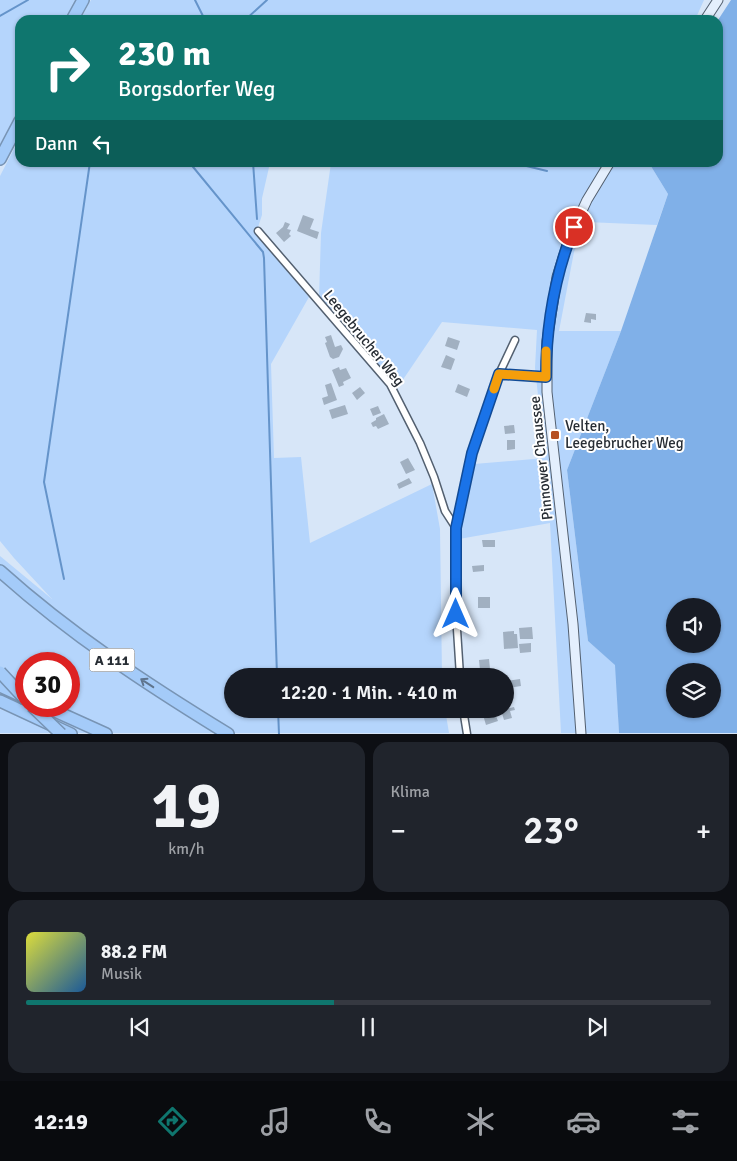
<!DOCTYPE html>
<html lang="de">
<head>
<meta charset="utf-8">
<style>
  body { margin:0; font-family:Signika,sans-serif; background:#20242c; color:#f1f3f6; height:100vh; display:flex; flex-direction:column; font-size:19px; white-space:nowrap }
  * { box-sizing:border-box; margin:0 }
  p { font-size:16px; color:#9ea1a6 }
  .icon { flex:none; width:28px; height:28px; fill:none; stroke:currentColor; stroke-width:2; stroke-linecap:round; stroke-linejoin:round }
  .map { position:relative; height:734px; overflow:hidden }
  .sheet { display:flex; flex-direction:column; gap:8px; padding:8px; background:#0d0f14; flex:1 }
  .sheet>* { flex:none }
  .top-card { position:absolute; left:15px; top:15px; width:708px; height:152px; border-radius:15px; box-shadow:0 1px 4px #0004; background:#0f766e; color:#fff; overflow:hidden }
  .fabs { position:absolute; left:666px; top:598px; display:grid; gap:10px }
  .fabs a { display:grid; place-items:center; width:55px; height:55px; border-radius:50%; background:#171b24; box-shadow:0 1px 4px #0004; font-size:25px }
  .speed { position:absolute; left:15px; top:652px; display:flex; gap:10px; font-size:25px; font-weight:700; text-align:center }
  .speed>* { display:grid; place-content:center; width:65px; height:65px; border-radius:50%; background:#171b24; box-shadow:0 1px 4px #0004; line-height:1 }
  .speed .limit { border:8px solid #d22; background:#fff; color:#111 }
  .pin { position:absolute; display:grid; place-items:center; width:42px; height:42px; color:#fff; margin:-21px; border:2px solid #fff; border-radius:50%; box-shadow:0 1px 5px #0007 }
  .me { position:absolute; width:55px; margin:-28px; rotate:0deg; stroke-linejoin:round; filter:drop-shadow(0 0 4px #0008) }
  .turn { display:flex; align-items:center; gap:18px; height:105px; padding:0 20px; font-size:22px }
  .turn .icon { width:65px; height:65px; stroke-width:2.5 }
  .turn b { display:block; font-size:35px; line-height:42px }
  .then { display:flex; align-items:center; height:48px; padding:0 20px; background:#0003; gap:10px; font-size:19px }
  .big { font-size:38px; font-weight:600; line-height:1.1 }
  .sheet .card { flex:1; display:flex; flex-direction:column; justify-content:center; gap:8px; min-width:0; padding:0 18px; border-radius:15px; background:#20242c }
  .sheet .dial { align-items:center; gap:0 }
  .dial b { font-size:65px; line-height:1 }
  .song { display:flex; align-items:center; gap:15px }
  .cover { width:60px; height:60px; border-radius:8px; background:linear-gradient(135deg,hsl(60 70% 55%),hsl(210 70% 35%)) }
  .played { height:5px; border-radius:2px; background:linear-gradient(90deg,#0f766e 45%,#363941 45%) }
  .keys { display:flex; justify-content:space-around; direction:ltr }
  .heat { display:flex; justify-content:space-between; align-items:center; font-size:28px; direction:ltr }
  .sheet .tiles { flex:1; display:grid; gap:8px; grid-template-columns:1fr 1fr }
  .card:last-child { grid-column:span 2 }
  .trip { position:absolute; left:224px; top:668px; width:290px; height:50px; border-radius:25px; background:#171b24; box-shadow:0 1px 4px #0004; font-weight:600; line-height:50px; text-align:center }
  .dock { display:flex; height:80px; justify-content:space-around; align-items:center; background:#090b0e; color:#9ea1a6 }
  .dock .icon { width:35px; height:35px }
  .dock .current { color:#0f766e }
  .dock b { font-size:22px; color:#f1f3f6 }
  .map>svg:first-child { display:block }
  .green { fill:#b5d5fc; fill-rule:evenodd }
  .forest { fill:#80b0e8; fill-rule:evenodd }
  .lines { fill:none; stroke-linecap:round; stroke-linejoin:round }
  .stream { stroke:#6594ca; stroke-width:2 }
  .building { fill:#a1b0c1 }
  .minor-casing { stroke:#536070; stroke-width:9 }
  .secondary-casing { stroke:#536070; stroke-width:11 }
  .motorway-casing { stroke:#7894b4; stroke-width:14 }
  .minor { stroke:#fff; stroke-width:6 }
  .secondary { stroke:#e4effd; stroke-width:9 }
  .motorway { stroke:#a4cbf9; stroke-width:11 }
  .motorway-bridge-casing { stroke:#7894b4; stroke-width:14; stroke-linecap:butt }
  .motorway-bridge { stroke:#a4cbf9; stroke-width:11 }
  .oneway { stroke:#5f748d }
  .route-casing { stroke:#114b97; stroke-width:12 }
  .route { stroke:#1a73e8; stroke-width:9 }
  .slow { stroke:#f59e0b; stroke-width:9 }
  .poi-dot { fill:#b65122; stroke:#fff; stroke-width:2 }
  .labels { text-anchor:middle; stroke-width:4; stroke-linejoin:round; paint-order:stroke }
  .shield { fill:#fff; stroke:#686c71; stroke-width:1 }
  .shield-label { font-size:14px; font-weight:bold; fill:#272d34 }
  .street-label { font-size:15px; fill:#272d34; stroke:#fff }
  .poi-label { font-size:15px; fill:#272d34; stroke:#fff; text-anchor:start }
</style>
</head>
<body>
<div class="map">
<svg width="737" height="734" viewBox="0 0 737 734">
  <rect width="100%" height="100%" fill="#d7e6f8"/>
  <path class="green" d="M 0,0 L 77,0 L 66,20 L 20,20 L 20,107 L 0,145 Z
    M 91,0 L 704,0 L 695,20 L 80,20 Z
    M 20,137 L 20,162 L 270,163 L 262,198 L 262,215 L 258,227 L 258,234 L 309,297 L 271,364 L 274,458 L 301,457 L 310,543 L 432,484 L 440,529 L 442,676 L 232,676 L 232,709 L 445,709 L 449,733 L 0,733 L 0,709 L 34,723 L 0,687 L 0,556 L 52,599 L 14,558 L 0,541 L 0,176 ZM 26,664 L 69,664 L 69,706 L 26,706 Z
    M 331,163 L 649,163 L 668,194 L 657,225 L 586,222 L 574,252 L 559,331 L 621,331 L 567,470 L 588,641 L 616,665 L 619,733 L 561,733 L 550,523 L 459,539 L 474,464 L 545,458 L 535,368 L 537,330 L 442,322 L 398,387 L 319,298 L 321,233 Z"/>
  <path class="forest" d="M 731,0 L 737,0 L 737,733 L 619,733 L 615,665 L 588,641 L 567,470 L 621,331 L 668,194 L 649,163 L 718,162 L 718,20 ZM 675,606 L 712,606 L 712,644 L 675,644 ZM 675,671 L 712,671 L 712,709 L 675,709 Z"/>
  <g class="lines">
    <path class="stream" d="M 195,0 L 205,20
      M 0,16 L 28,0
      M 245,20 L 267,0
      M 189,162 L 263,252 L 264,258 L 277,676
      M 253,162 L 257,219
      M 510,162 L 547,171
      M 64,579 L 44,482 L 90,162
      M 278,709 L 279,734"/>
  </g>
  <path class="building" d="M 303,215 L 314,219 L 310,229 L 319,232 L 317,239 L 297,231 Z
    M 285,222 L 290,224 L 287,229 L 291,230 L 289,234 L 291,236 L 284,242 L 276,233 L 283,227 Z
    M 586,313 L 596,314 L 596,320 L 591,319 L 591,323 L 584,322 Z
    M 331,335 L 335,347 L 341,345 L 343,349 L 339,357 L 333,359 L 330,357 L 325,343 L 327,342 L 325,337 Z
    M 448,337 L 460,341 L 457,350 L 445,346 Z
    M 446,355 L 455,359 L 451,370 L 441,367 Z
    M 339,367 L 340,370 L 346,368 L 351,378 L 343,382 L 344,385 L 339,387 L 332,370 Z
    M 331,383 L 337,400 L 324,405 L 322,398 L 328,396 L 325,385 Z
    M 458,384 L 470,389 L 467,397 L 455,392 Z
    M 360,387 L 365,393 L 357,400 L 352,393 Z
    M 345,405 L 348,414 L 332,419 L 329,410 Z
    M 378,406 L 381,413 L 373,416 L 370,409 Z
    M 384,414 L 389,424 L 378,429 L 376,426 L 373,427 L 371,423 L 376,420 L 376,418 Z
    M 514,425 L 515,433 L 505,434 L 504,426 Z
    M 507,440 L 515,440 L 515,449 L 507,450 Z
    M 408,458 L 415,470 L 406,474 L 400,462 Z
    M 409,478 L 412,483 L 399,489 L 397,484 Z
    M 482,540 L 495,540 L 495,547 L 483,547 Z
    M 484,565 L 484,571 L 473,572 L 472,566 Z
    M 478,597 L 490,597 L 490,608 L 478,608 Z
    M 532,627 L 533,639 L 520,639 L 519,628 Z
    M 514,631 L 514,634 L 517,634 L 518,648 L 504,649 L 503,632 Z
    M 531,643 L 531,652 L 520,653 L 519,644 Z
    M 489,659 L 490,669 L 480,670 L 479,660 Z
    M 520,679 L 521,686 L 508,688 L 507,681 Z
    M 514,707 L 515,710 L 510,711 L 512,718 L 504,720 L 501,710 Z
    M 494,711 L 498,721 L 486,725 L 483,715 Z"/>
  <g class="lines">
    <defs>
      <path id="minor" d="M 258,231 L 390,384 L 420,443 L 434,477 L 445,511 L 456,528
        M 499,374 L 546,377
        M 460,676 L 456,614 L 456,528 L 472,453 L 499,374 L 515,340
        M 463,709 L 467,734"/>
      <path id="secondary" d="M 705,20 L 718,0
        M 581,734 L 573,624 L 547,392 L 547,341 L 557,277 L 569,239 L 587,200 L 610,162"/>
      <path id="motorway" d="M 72,20 L 83,0
        M 0,159 L 20,121
        M 0,571 C 70,634 148,685 228,734
        M 0,686 L 22,696
        M 0,701 L 71,734
        M 44,706 L 106,734"/>
    </defs>
    <use href="#minor" class="minor-casing"/>
    <use href="#secondary" class="secondary-casing"/>
    <use href="#motorway" class="motorway-casing"/>
    <use href="#minor" class="minor"/>
    <use href="#secondary" class="secondary"/>
    <use href="#motorway" class="motorway"/>
    <defs>
      <path id="motorway-bridge" d="M 0,672 L 26,700
        M 32,706 L 61,734"/>
    </defs>
    <use href="#motorway-bridge" class="motorway-bridge-casing"/>
    <use href="#motorway-bridge" class="motorway-bridge"/>
  </g>
  <defs><path id="oneway-shaft" d="M-6 0H5M1.5-3L5.5 0L1.5 3" fill="none" stroke-width="1.6" stroke-linecap="round" stroke-linejoin="round" transform="scale(1.25)"/></defs>
  <use class="oneway" href="#oneway-shaft" transform="translate(147 683) rotate(-147)"/>
  <g class="lines">
    <defs>
      <path id="route" d="M 456,614 L 456,528 L 472,453 L 499,374 L 546,377 C 546,325 555,275 574,227"/>
    </defs>
    <use href="#route" class="route-casing"/>
    <use href="#route" class="route"/>
    <path class="slow" d="M 494,389 L 499,374 L 546,377 L 546,351"/>
  </g>
  <rect class="poi-dot" x="550" y="430" width="10" height="10" rx="2.5"/>
  <g class="labels">
    <rect class="shield" x="89.5" y="648.5" width="45" height="23" rx="4"/>
    <g class="shield-label">
      <text x="112" y="665">A 111</text>
    </g>
    <g class="street-label">
      <text transform="translate(364 338) rotate(51)" y="5">Leegebrucher Weg</text>
      <text transform="translate(541 458) rotate(-96)" y="5">Pinnower Chaussee</text>
    </g>
    <g class="poi-label">
      <text x="565" y="431">Velten,<tspan x="565" dy="17">Leegebrucher Weg</tspan></text>
    </g>
  </g>
</svg>
<div class="fabs">
<a><svg class="icon" aria-label="sound" viewBox="0 0 24 24"><path d="M4 9h4l5-4v14l-5-4H4zM17 9q2 3 0 6"/></svg></a>
<a><svg class="icon" aria-label="layers" viewBox="0 0 24 24"><path d="M12 4l9 5-9 5-9-5zM3 14l9 5 9-5"/></svg></a>
</div>
<div class="speed"><div class="limit">30</div></div>
<div class="pin" style="left:574px;top:227px;background:#d93025"><svg class="icon" aria-label="arrive" viewBox="0 0 24 24"><path d="M6 21V4h12l-3 4 3 4H6"/></svg></div>
<svg class="me" style="left:456px;top:614px" viewBox="-20 -20 40 40"><path d="M0-17L14 15 0 8-14 15z" fill="#1a73e8" stroke="#fff" stroke-width="4"/></svg>
<div class="trip">12:20 · 1 Min. · 410 m</div>
<div class="top-card">
<div class="turn"><svg class="icon" aria-label="right" viewBox="0 0 24 24"><path d="M7 20v-9h11M14 6l5 5-5 5"/></svg><div><b>230 m</b>Borgsdorfer Weg</div></div>
<div class="then">Dann<svg class="icon" aria-label="left" viewBox="0 0 24 24"><path d="M17 20v-9H6M10 6l-5 5 5 5"/></svg></div>
</div>
</div>
<section class="sheet">
<div class="tiles">
<div class="card dial"><b>19</b><p>km/h</p></div>
<div class="card"><p>Klima</p>
<div class="heat"><a>−</a><b class="big">23°</b><a>+</a></div>
</div>
<div class="card">
<div class="song"><i class="cover"></i><div><b>88.2 FM</b><p>Musik</p></div></div>
<div class="played"></div>
<div class="keys"><svg class="icon" aria-label="previous" viewBox="0 0 24 24"><path d="M18 5L8 12l10 7zM5 5v14"/></svg><svg class="icon" aria-label="pause" viewBox="0 0 24 24"><path d="M8 5v14M16 5v14"/></svg><svg class="icon" aria-label="next" viewBox="0 0 24 24"><path d="M6 5l10 7-10 7zM19 5v14"/></svg></div>
</div>
</div>
</section>
<nav class="dock">
<b>12:19</b>
<svg class="icon current" aria-label="directions" viewBox="0 0 24 24"><path d="M12 3l9 9-9 9-9-9zM9 14v-3h6M13 9l2 2-2 2"/></svg>
<svg class="icon" aria-label="music" viewBox="0 0 24 24"><path d="M9 18V5l10-2v13"/><circle cx="6" cy="18" r="3"/><circle cx="16" cy="16" r="3"/></svg>
<svg class="icon" aria-label="phone" viewBox="0 0 24 24"><path d="M5 4h4l2 5-3 2q2 4 5 5l2-3 5 2v4C11 20 4 13 5 4z"/></svg>
<svg class="icon" aria-label="climate" viewBox="0 0 24 24"><path d="M12 3v18M4 7l16 10M4 17L20 7"/></svg>
<svg class="icon" aria-label="car" viewBox="0 0 24 24"><path d="M5 17H2v-5l4-1 3-4h7l3 4 3 1v5h-3M9 17h6M6 11h13"/><circle cx="7" cy="17" r="2"/><circle cx="17" cy="17" r="2"/></svg>
<svg class="icon" aria-label="filters" viewBox="0 0 24 24"><path d="M4 7h16M4 17h16"/><circle cx="9" cy="7" r="2"/><circle cx="15" cy="17" r="2"/></svg>
</nav>
</body>
</html>
